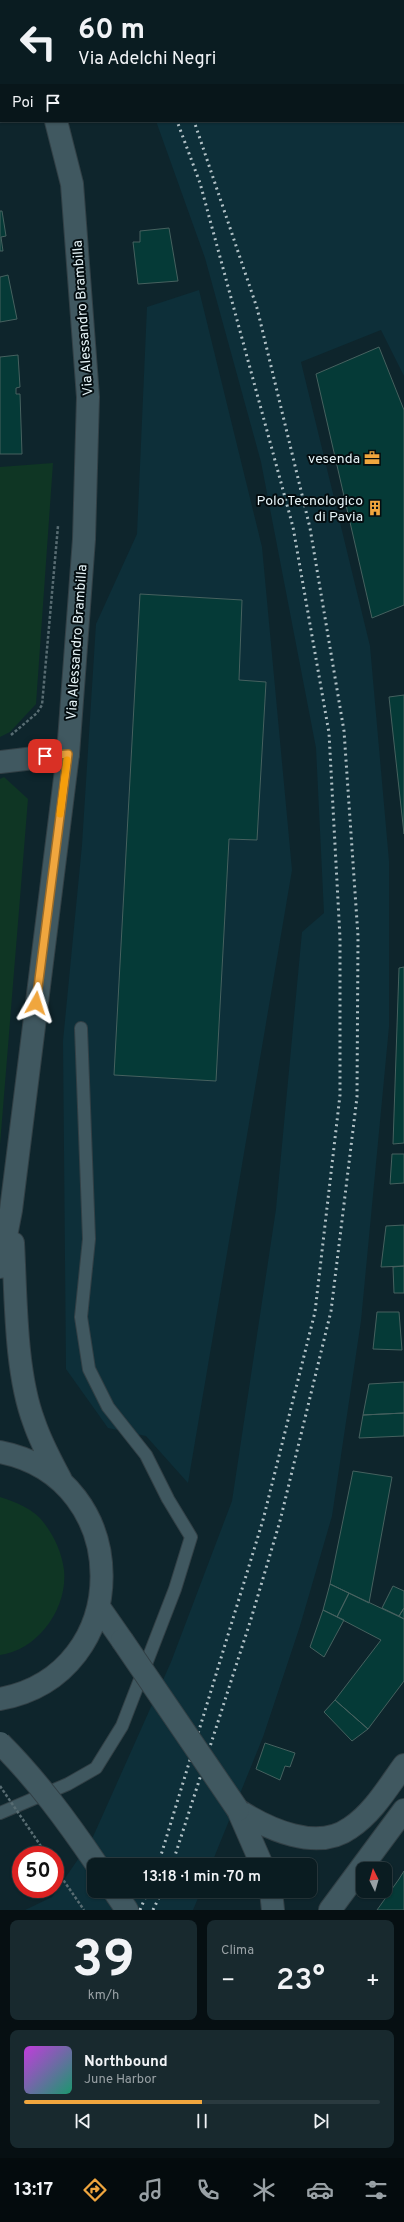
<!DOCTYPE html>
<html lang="it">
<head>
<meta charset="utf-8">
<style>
  body { margin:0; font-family:Overpass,sans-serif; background:#18292e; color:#f1f3f6; height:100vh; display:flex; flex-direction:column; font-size:15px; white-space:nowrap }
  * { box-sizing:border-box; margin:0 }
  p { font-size:13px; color:#99a1a5 }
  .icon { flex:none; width:22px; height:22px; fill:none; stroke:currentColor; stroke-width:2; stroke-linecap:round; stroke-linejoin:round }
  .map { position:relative; height:1910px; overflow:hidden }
  .panel { display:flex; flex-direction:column; gap:10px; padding:10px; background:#060f12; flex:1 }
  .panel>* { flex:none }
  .hud { position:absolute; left:0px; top:0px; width:404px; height:122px; box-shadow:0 1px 3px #0004,0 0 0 1px #2a3a3f; background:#0a1c21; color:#f1f3f6; overflow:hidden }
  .needle { width:26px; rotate:355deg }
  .tools { position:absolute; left:356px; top:1862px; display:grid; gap:8px }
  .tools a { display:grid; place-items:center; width:36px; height:36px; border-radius:8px; background:#0a1c21; box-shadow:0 1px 3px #0004,0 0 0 1px #2a3a3f; font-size:20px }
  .speed { position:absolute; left:12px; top:1846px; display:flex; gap:8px; font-size:20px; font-weight:700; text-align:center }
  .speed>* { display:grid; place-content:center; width:52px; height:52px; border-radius:50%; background:#0a1c21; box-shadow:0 1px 3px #0004,0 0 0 1px #2a3a3f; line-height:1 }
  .speed .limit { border:6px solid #d22; background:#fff; color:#111 }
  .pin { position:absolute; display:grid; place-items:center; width:34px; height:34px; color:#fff; margin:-17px; border-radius:8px; box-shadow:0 2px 6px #0006 }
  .me { position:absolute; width:44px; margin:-22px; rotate:6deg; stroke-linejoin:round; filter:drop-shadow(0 0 3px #0008) }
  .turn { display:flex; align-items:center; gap:14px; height:84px; padding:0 12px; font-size:18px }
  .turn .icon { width:52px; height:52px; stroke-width:2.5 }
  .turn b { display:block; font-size:28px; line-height:34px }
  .then { display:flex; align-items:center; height:38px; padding:0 12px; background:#0003; gap:8px; font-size:15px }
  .big { font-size:30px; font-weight:600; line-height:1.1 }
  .panel .card { flex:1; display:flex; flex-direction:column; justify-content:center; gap:6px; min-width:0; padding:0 14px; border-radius:8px; background:#18292e }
  .panel .dial { align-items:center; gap:0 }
  .dial b { font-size:52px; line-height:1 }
  .song { display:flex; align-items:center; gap:12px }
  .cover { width:48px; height:48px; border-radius:6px; background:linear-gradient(135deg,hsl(290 70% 55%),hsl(160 70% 35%)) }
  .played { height:4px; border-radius:2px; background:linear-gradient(90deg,#f0a63e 50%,#2a3a3f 50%) }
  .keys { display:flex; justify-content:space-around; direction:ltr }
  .heat { display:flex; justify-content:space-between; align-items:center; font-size:22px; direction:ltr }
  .panel .tiles { flex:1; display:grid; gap:10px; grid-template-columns:1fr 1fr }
  .card:last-child { grid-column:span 2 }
  .trip { position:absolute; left:87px; top:1858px; width:230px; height:40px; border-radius:8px; background:#0a1c21; box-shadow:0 1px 3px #0004,0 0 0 1px #2a3a3f; font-weight:600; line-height:40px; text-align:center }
  .tab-bar { display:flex; height:64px; justify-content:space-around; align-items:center; background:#040b0d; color:#99a1a5 }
  .tab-bar .icon { width:28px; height:28px }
  .tab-bar .current { color:#f0a63e }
  .tab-bar b { font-size:18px; color:#f1f3f6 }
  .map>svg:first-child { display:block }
  .built { fill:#0d2f39 }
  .green { fill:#0f3624 }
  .building { fill:#053a37; stroke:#46615f }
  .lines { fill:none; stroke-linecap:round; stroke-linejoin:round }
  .lane-casing { stroke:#324046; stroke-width:14 }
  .street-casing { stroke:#324046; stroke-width:24 }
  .secondary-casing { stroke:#324046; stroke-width:24 }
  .path { stroke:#586c72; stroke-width:2.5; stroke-dasharray:3 2; stroke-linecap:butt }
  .lane { stroke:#405860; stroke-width:12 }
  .street { stroke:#405860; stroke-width:22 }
  .secondary { stroke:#405860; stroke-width:22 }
  .rail { stroke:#b1c1c6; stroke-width:3; stroke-dasharray:2 4; stroke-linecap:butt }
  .secondary-bridge-casing { stroke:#324046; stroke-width:24; stroke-linecap:butt }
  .path-bridge { stroke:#586c72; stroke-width:2.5; stroke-dasharray:3 2; stroke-linecap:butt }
  .secondary-bridge { stroke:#405860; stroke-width:22 }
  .route-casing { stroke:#9c6c28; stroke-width:10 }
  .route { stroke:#f0a63e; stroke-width:7 }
  .slow { stroke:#f59e0b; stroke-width:7 }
  .labels { text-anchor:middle; stroke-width:4; stroke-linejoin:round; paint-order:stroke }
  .street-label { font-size:14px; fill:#e5f3f7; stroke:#040d10 }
  .poi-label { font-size:14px; fill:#e5f3f7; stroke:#040d10; text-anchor:end }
</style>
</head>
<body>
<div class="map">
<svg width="404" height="1910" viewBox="0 0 404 1910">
  <rect width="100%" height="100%" fill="#0e252c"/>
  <path class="built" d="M 113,0 L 404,0 L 404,376 L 381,330 L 301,362 L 370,646 L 389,861 L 389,1027 L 361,1321 L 332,1516 L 300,1626 L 263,1737 L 211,1865 L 94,1865 L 94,1891 L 201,1891 L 193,1910 L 25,1910 L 52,1897 L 92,1839 L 171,1662 L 232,1501 L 276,1209 L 302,932 L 324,913 L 316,748 L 261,462 L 205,258 L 156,121 L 403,121 L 403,1 Z
    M 199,290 L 262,547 L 292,870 L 188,1483 L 146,1436 L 108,1428 L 66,1369 L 63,1041 L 82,845 L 96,624 L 137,534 L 147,307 Z"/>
  <path class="green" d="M 53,463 L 36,704 L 10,732 L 0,737 L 0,467 Z
    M 4,777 L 28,799 L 0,1145 L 0,779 Z
    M 0,1497 C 16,1502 34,1509 44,1523 C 54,1536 62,1553 64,1570 C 68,1608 38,1650 0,1655 Z"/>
  <path class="building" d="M 0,211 L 2,211 L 6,236 L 1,237 L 3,251 L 0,251 Z
    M 169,228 L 178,281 L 138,284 L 133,242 L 140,242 L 140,231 Z
    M 8,275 L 17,319 L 0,322 L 0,277 Z
    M 379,347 L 404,410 L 404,605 L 372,618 L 316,374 Z
    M 18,355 L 20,387 L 16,388 L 16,394 L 20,394 L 22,454 L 0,454 L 0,357 Z
    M 140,594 L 242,600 L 239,680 L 266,682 L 257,840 L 229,839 L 216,1081 L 114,1075 Z
    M 404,695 L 404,834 L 389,697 Z
    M 404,967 L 404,1143 L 393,1144 L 399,968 Z
    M 392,1154 L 404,1154 L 404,1183 L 390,1184 Z
    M 404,1225 L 404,1266 L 381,1267 L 386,1226 Z
    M 404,1266 L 404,1293 L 394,1293 L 393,1267 Z
    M 377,1312 L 399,1312 L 402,1350 L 373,1349 Z
    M 404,1382 L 404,1413 L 363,1415 L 369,1384 Z
    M 404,1413 L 404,1436 L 359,1438 L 363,1415 Z
    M 353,1471 L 392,1477 L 369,1603 L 330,1584 Z
    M 330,1584 L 349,1593 L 337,1617 L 323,1610 Z
    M 393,1586 L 404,1591 L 404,1608 L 399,1616 L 382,1608 Z
    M 349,1593 L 404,1619 L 404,1681 L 368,1729 L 335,1700 L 381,1640 L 337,1617 Z
    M 404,1608 L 404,1619 L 399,1616 Z
    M 323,1610 L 344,1620 L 324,1657 L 310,1647 Z
    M 335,1700 L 368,1729 L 352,1741 L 324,1712 Z
    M 265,1743 L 295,1753 L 290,1767 L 285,1766 L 280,1780 L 256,1769 Z
    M 404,1871 L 404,1910 L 377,1910 L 399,1879 Z"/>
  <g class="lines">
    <defs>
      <path id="lane" d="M 0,1813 L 68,1784 L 96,1768 L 122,1726 L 175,1589 L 191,1537 L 168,1499 L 146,1455 L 108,1407 L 89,1369 L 81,1317 L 89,1239 L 81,1028"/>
      <path id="street" d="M 0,762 L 68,754"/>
      <path id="secondary" d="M 18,0 L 19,1
        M 13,1243 C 16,1297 15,1372 34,1422 C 41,1443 51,1461 61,1480
        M 0,1267 L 11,1210 L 68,754 L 84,539 L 88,397 L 72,184 L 56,121
        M 0,1452 C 135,1478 136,1674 0,1699
        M 99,1607 L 122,1640
        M 238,1810 C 268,1829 317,1852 350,1828 C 373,1813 388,1787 404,1765
        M 238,1810 L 262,1865
        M 114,1891 L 127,1910
        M 271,1891 L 273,1910
        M 330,1910 L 404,1810"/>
    </defs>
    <use href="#lane" class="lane-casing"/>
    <use href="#street" class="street-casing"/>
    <use href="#secondary" class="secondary-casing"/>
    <path class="path" d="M 11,735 L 37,713 L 42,705 L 58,526
      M 55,1868 L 84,1910"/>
    <use href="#lane" class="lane"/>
    <use href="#street" class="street"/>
    <use href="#secondary" class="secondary"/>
    <path class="rail" d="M 132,0 L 132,1
      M 148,0 L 148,1
      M 158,1865 L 263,1520 L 315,1312 L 340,1095 L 340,938 L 329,733 L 293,527 L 200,183 L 177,121
      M 172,1865 L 251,1619 L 280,1521 L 331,1311 L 357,1097 L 358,936 L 344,731 L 310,528 L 257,308 L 194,121
      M 140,1910 L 148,1891
      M 153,1910 L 162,1891"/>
    <defs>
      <path id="secondary-bridge" d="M 122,1640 L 238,1810
        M 0,1743 C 37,1780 67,1821 97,1865"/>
    </defs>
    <use href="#secondary-bridge" class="secondary-bridge-casing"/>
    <path class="path-bridge" d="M 0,1786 L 47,1855"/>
    <use href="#secondary-bridge" class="secondary-bridge"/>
  </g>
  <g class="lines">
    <defs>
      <path id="route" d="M 36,1003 L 68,754 L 45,756"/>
    </defs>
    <use href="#route" class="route-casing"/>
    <use href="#route" class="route"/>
    <path class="slow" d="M 60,814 L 67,760"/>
  </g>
  <defs>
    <symbol id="office-bare" viewBox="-9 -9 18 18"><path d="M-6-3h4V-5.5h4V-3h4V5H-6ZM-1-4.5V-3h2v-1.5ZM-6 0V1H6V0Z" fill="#f0a63e" stroke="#040d10" stroke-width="2.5" paint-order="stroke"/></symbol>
    <symbol id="building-bare" viewBox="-9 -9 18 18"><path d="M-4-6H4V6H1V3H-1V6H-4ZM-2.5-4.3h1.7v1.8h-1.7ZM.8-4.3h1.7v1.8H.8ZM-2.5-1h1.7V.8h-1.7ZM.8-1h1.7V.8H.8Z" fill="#f0a63e" stroke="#040d10" stroke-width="2.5" paint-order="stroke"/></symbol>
  </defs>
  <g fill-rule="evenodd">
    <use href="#office-bare" x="361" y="447" width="22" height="22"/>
    <use href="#building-bare" x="364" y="497" width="22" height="22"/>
  </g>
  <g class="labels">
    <g class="street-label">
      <text transform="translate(82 318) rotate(-94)" y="5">Via Alessandro Brambilla</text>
      <text transform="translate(76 642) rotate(-86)" y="5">Via Alessandro Brambilla</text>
    </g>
    <g class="poi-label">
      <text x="360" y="463">vesenda</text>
      <text x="363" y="505">Polo Tecnologico<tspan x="363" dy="16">di Pavia</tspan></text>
    </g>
  </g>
</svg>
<div class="tools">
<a><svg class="needle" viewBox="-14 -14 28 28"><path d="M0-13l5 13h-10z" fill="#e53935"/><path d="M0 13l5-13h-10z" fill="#99a1a5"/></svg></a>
</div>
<div class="speed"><div class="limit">50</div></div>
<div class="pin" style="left:45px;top:756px;background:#d93025"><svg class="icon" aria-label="arrive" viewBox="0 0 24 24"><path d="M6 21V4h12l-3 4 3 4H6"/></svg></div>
<svg class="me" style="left:36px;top:1003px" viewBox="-20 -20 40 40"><path d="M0-17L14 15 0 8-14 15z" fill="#f0a63e" stroke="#fff" stroke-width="4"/></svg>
<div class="trip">13:18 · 1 min · 70 m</div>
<div class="hud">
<div class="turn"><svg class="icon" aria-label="left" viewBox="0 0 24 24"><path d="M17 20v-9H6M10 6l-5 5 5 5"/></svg><div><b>60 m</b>Via Adelchi Negri</div></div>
<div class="then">Poi<svg class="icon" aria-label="arrive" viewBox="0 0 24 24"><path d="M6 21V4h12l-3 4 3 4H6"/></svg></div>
</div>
</div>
<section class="panel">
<div class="tiles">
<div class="card dial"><b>39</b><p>km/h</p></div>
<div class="card"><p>Clima</p>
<div class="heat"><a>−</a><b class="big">23°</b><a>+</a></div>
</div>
<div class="card">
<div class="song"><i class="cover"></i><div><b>Northbound</b><p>June Harbor</p></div></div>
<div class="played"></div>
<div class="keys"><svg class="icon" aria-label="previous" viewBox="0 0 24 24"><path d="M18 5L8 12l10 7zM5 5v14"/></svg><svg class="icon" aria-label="pause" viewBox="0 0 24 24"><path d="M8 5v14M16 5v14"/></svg><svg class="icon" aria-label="next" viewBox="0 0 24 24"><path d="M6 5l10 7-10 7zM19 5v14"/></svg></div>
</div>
</div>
</section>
<nav class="tab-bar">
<b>13:17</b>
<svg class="icon current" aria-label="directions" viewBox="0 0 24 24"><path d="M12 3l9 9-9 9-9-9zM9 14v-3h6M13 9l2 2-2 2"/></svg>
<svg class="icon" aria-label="music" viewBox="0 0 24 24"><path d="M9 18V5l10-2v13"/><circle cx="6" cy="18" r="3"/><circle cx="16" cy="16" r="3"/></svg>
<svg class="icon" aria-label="phone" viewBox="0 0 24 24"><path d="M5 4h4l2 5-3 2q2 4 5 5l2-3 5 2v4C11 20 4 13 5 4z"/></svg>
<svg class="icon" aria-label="climate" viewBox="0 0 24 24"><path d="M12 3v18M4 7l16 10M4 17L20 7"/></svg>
<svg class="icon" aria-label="car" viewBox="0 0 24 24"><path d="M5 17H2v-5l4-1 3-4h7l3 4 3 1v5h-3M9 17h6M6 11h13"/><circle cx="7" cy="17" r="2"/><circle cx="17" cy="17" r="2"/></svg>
<svg class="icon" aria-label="filters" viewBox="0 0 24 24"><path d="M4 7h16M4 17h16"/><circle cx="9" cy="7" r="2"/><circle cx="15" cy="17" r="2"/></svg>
</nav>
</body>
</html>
